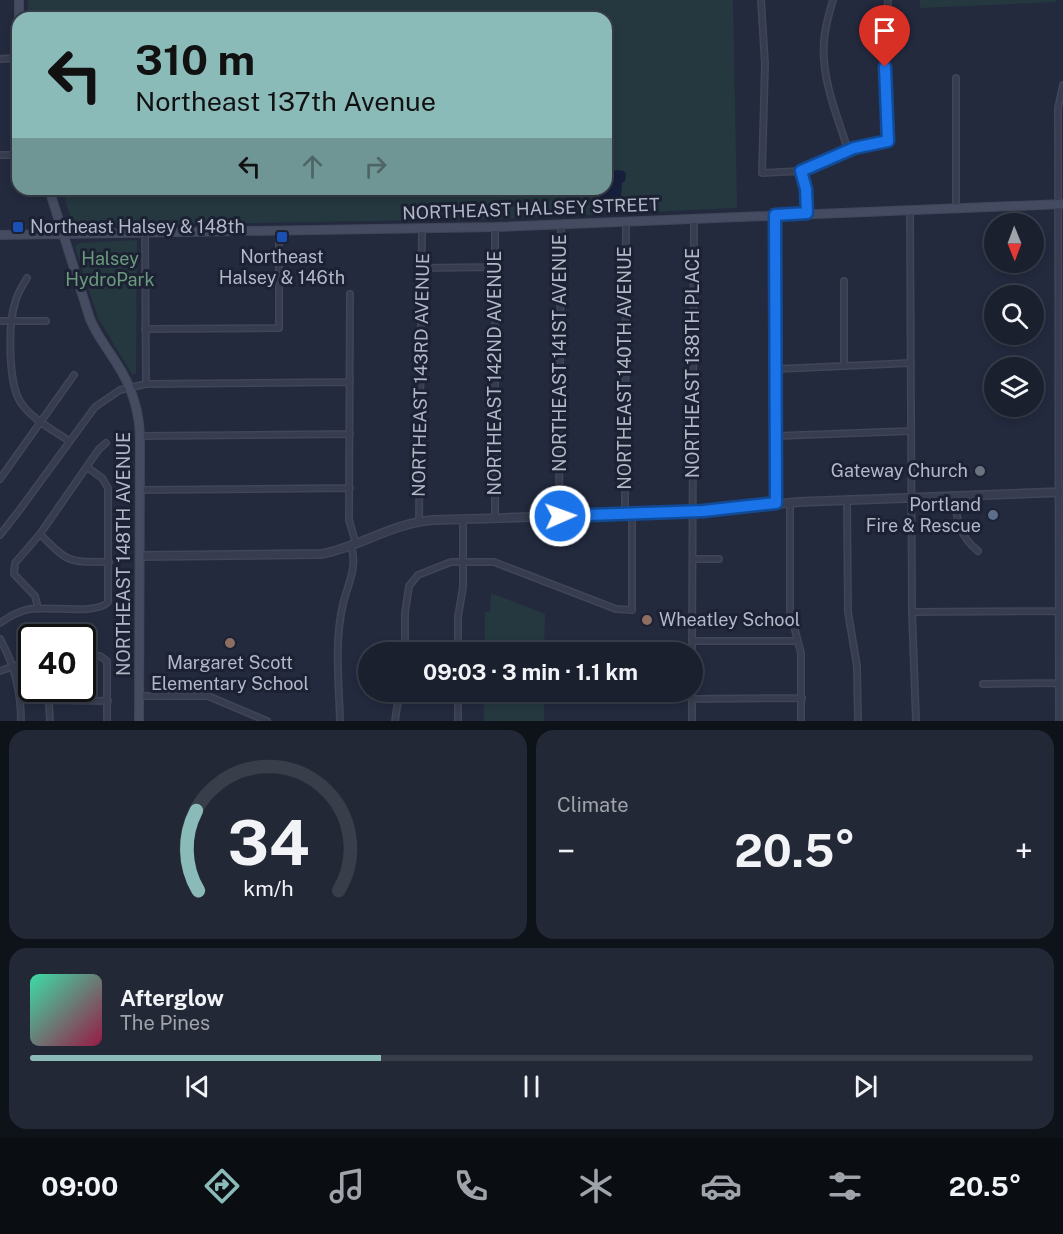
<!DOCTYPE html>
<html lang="en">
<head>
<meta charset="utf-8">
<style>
  body { margin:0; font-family:"Public Sans",sans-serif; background:#232836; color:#f1f3f6; height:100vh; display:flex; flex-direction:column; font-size:22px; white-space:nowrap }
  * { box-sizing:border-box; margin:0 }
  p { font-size:20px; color:#9fa3aa }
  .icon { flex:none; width:33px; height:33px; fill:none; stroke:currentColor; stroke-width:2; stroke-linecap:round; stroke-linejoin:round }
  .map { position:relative; height:721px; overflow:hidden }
  .drawer { display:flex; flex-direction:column; gap:9px; padding:9px; background:#0e1219; flex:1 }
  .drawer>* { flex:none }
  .top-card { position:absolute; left:12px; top:12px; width:600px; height:183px; border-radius:18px; box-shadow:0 3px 9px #0003,0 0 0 2px #383e4a; background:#8bbbb9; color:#111; overflow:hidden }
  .needle { width:39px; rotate:179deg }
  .fabs { position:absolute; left:984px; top:213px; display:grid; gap:12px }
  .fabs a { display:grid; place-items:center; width:60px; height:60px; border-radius:50%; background:#1a202e; box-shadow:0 3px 9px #0003,0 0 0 2px #383e4a; font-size:30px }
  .speed { position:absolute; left:18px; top:624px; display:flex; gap:12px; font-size:30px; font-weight:700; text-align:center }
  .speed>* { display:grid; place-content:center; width:78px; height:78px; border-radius:50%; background:#1a202e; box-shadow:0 3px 9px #0003,0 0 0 2px #383e4a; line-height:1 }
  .speed .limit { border:3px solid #111; border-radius:9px; background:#fff; color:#111 }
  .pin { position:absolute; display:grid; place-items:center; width:51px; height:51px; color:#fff; margin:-62px -26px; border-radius:50% 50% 50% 0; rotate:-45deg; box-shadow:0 0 6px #0007 }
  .pin .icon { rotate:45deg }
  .me { position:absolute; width:66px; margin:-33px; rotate:88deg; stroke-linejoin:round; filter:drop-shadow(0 0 4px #0008) }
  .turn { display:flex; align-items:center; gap:21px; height:126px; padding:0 24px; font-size:27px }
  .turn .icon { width:78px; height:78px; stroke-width:2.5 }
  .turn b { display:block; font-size:42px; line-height:51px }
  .lanes { display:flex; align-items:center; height:57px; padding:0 24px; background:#0003; justify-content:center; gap:30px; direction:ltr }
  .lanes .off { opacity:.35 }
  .big { font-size:45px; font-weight:700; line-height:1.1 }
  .drawer .card { flex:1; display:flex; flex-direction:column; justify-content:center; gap:9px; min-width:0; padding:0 21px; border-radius:18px; background:#232836 }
  .drawer .dial { align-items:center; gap:0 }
  .dial svg { height:156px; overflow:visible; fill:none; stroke:#383e4a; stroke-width:7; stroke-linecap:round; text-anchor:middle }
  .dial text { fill:#f1f3f6; stroke:none }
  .song { display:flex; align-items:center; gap:18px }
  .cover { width:72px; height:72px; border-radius:9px; background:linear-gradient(135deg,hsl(160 70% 55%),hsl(340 70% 35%)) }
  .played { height:6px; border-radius:3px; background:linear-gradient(90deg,#8bbbb9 35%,#383e4a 35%) }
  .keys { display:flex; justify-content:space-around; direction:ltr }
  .heat { display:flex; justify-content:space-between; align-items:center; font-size:33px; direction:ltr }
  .drawer .tiles { flex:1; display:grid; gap:9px; grid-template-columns:1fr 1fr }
  .card:last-child { grid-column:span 2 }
  .trip { position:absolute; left:358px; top:642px; width:345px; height:60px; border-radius:30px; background:#1a202e; box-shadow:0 3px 9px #0003,0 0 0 2px #383e4a; font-weight:700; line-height:60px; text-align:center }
  .tabs { display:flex; height:96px; justify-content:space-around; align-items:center; background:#0a0d12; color:#9fa3aa }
  .tabs .icon { width:42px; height:42px }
  .tabs .current { color:#8bbbb9 }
  .tabs b { font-size:27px; color:#f1f3f6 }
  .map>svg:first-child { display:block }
  .green { fill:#25383f }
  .water { fill:#161f3c }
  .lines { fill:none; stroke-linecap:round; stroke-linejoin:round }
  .minor-casing { stroke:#404657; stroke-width:8 }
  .tertiary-casing { stroke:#404657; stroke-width:10 }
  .secondary-casing { stroke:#404657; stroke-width:10 }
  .minor { stroke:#373d4e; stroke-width:5 }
  .tertiary { stroke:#373d4e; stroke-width:7 }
  .secondary { stroke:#454b61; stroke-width:8 }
  .route-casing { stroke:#114b97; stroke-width:15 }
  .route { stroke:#1a73e8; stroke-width:10 }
  .transit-dot { fill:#1a4fb4; stroke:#1c2233; stroke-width:2 }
  .worship-dot { fill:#6b7280; stroke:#1c2233; stroke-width:2 }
  .service-dot { fill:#5c6f8a; stroke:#1c2233; stroke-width:2 }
  .education-dot { fill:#8d6e63; stroke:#1c2233; stroke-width:2 }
  .labels { text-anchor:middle; stroke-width:6; stroke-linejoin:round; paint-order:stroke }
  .street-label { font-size:18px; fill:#b3b8c9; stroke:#1c2233 }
  .poi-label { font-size:18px; fill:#b3b8c9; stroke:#1c2233; text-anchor:start }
  .park-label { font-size:18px; fill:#6a9b7d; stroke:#1c2233 }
</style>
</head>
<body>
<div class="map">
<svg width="1063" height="721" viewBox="0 0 1063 721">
  <rect width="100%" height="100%" fill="#232a3e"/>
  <path class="green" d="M 28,0 L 733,0 L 737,208 L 492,219 L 73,226 L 62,189 L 606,189 L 606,18 L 28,18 Z
    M 920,0 L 1056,0 L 1056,2 L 920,8 Z
    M 137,240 L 136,374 L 132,374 L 98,318 L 75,247 L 79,243 Z
    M 491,593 L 545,614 L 544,652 L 485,652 L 485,612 L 490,612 Z
    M 484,692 L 544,692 L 544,721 L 484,721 Z"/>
  <path class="water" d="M 618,170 L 624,171 L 626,174 L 625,181 L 622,183 L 621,197 L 600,199 L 602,189 L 606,189 L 606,172 Z"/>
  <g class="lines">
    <defs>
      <path id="minor" d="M 761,0 L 765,64 L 762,173 L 801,171 L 848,150 L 888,141 L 884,50 L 888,0
        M 833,0 C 829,13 825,27 824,41 C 821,79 837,115 848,150
        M 0,59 L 18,58
        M 956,78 L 956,209
        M 0,155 L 18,155
        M 801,171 L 806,189 L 807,213
        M 910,211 L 912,612 L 916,721
        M 775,215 L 776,503
        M 495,227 L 495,519
        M 145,231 L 146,384
        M 422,268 L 496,267
        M 27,278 C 22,286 17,294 15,303 C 8,325 8,384 21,403 C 32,419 53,430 69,441
        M 350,294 L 349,520 L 356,544
        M 0,321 L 46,321
        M 145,329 L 279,328 L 279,230
        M 844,366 L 844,281
        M 777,369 L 911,363
        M 140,436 L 350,434
        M 776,436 L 911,431
        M 0,479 L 74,375
        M 140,490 L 350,488
        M 955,496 C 956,519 959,536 978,551
        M 847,500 L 848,612 L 857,666 L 858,721
        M 790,502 L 790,611 L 801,653 L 801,721
        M 625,514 L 626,221
        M 559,516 L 561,225
        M 419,521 L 422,228
        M 40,534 C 69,563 67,562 109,562
        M 0,535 L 18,512 L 95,407 L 120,390 L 146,384 L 350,382
        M 693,559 L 719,559
        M 38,608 L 35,596 L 14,574 L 15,563 L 40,534 L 99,449 L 106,443
        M 912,612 L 1059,611
        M 0,623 C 9,617 18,611 30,609 C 48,606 97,615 108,602 L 108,488 L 102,478 L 87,467
        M 0,639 C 14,664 21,692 21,721
        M 692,641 L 797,641
        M 405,652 L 405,613 L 409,586 L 418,575 L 451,562 L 494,562 L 616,609 L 632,610 L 632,514
        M 458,652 L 458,617 L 463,587 L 463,519
        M 692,652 L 694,218
        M 82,656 L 100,656 L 107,661 L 107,721
        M 0,671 L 32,660
        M 983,684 L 1059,683
        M 48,688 L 50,721
        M 458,692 L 458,721
        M 692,692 L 692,721
        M 139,696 L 208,696 L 267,721
        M 692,699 L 802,698
        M 49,700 L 108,701
        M 340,721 C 339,682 334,643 343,604 C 348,583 358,567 351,546
        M 395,721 L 397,707 L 401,692
        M 1059,721 L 1058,108 L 1063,85"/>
      <path id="tertiary" d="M 140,556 L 321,554 C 361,547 391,523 434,520 L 693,512 L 798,502 L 1063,492"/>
      <path id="secondary" d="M 19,0 L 19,18
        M 49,189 L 90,319 C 97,336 108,349 117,364 C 132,387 140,414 140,441 L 139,721
        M 0,235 L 495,227 L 1063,204"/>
    </defs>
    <use href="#minor" class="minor-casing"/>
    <use href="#tertiary" class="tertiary-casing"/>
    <use href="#secondary" class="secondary-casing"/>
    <use href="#minor" class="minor"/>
    <use href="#tertiary" class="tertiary"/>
    <use href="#secondary" class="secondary"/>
  </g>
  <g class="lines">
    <defs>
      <path id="route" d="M 560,516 L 703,511 L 776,503 L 775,215 L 807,213 L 806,189 L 801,171 L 854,148 L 888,141 L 885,67"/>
    </defs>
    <use href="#route" class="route-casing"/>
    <use href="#route" class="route"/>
  </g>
  <g class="transit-dot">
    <rect x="12" y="221" width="12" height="12" rx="3"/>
    <rect x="276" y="231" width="12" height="12" rx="3"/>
  </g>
  <circle class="worship-dot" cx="980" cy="471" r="6"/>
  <circle class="service-dot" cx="993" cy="515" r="6"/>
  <g class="education-dot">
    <circle cx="647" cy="620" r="6"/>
    <circle cx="230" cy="643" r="6"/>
  </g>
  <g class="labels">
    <g class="street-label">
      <text transform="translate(531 209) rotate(-2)" y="6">NORTHEAST HALSEY STREET</text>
      <text transform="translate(560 353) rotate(-90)" y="6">NORTHEAST 141ST AVENUE</text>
      <text transform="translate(693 363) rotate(-90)" y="6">NORTHEAST 138TH PLACE</text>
      <text transform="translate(625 368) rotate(-90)" y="6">NORTHEAST 140TH AVENUE</text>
      <text transform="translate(495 373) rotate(-90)" y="6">NORTHEAST 142ND AVENUE</text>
      <text transform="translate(421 375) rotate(-89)" y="6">NORTHEAST 143RD AVENUE</text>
      <text transform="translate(124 554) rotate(-90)" y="6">NORTHEAST 148TH AVENUE</text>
    </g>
    <g class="poi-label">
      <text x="30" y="233">Northeast Halsey &amp; 148th</text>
      <text x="282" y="263" text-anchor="middle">Northeast<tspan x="282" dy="21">Halsey &amp; 146th</tspan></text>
      <text x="968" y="477" text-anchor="end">Gateway Church</text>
      <text x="981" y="511" text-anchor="end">Portland<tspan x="981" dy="21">Fire &amp; Rescue</tspan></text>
      <text x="659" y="626">Wheatley School</text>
      <text x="230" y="669" text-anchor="middle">Margaret Scott<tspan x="230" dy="21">Elementary School</tspan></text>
    </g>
    <g class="park-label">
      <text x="110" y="265">Halsey<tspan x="110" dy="21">HydroPark</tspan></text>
    </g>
  </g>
</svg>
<div class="fabs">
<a><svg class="needle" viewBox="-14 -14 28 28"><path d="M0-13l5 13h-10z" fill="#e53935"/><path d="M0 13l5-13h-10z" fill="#9fa3aa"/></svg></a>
<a><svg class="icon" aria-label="search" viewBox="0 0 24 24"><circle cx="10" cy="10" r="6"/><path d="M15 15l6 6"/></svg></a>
<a><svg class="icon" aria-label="layers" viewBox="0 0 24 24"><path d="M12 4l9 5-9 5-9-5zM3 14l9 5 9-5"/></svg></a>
</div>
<div class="speed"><div class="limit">40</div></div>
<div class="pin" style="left:885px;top:67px;background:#d93025"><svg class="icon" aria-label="arrive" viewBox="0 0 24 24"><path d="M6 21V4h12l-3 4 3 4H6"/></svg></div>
<svg class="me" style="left:560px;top:516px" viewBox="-20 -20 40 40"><circle r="17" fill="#1a73e8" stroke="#fff" stroke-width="3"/><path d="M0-11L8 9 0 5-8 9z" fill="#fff"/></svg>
<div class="trip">09:03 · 3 min · 1.1 km</div>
<div class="top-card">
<div class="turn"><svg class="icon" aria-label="left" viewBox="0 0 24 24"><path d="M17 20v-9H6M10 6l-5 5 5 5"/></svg><div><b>310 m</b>Northeast 137th Avenue</div></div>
<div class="lanes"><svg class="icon" aria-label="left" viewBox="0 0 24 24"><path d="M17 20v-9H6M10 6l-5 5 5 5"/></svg><svg class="icon off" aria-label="ahead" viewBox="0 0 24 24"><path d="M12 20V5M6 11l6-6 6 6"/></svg><svg class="icon off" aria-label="right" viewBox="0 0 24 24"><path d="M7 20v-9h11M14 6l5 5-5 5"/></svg></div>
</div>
</div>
<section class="drawer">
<div class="tiles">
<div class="card dial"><svg viewBox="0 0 100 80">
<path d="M14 69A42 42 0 1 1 86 69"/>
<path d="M14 69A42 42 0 0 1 13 28" stroke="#8bbbb9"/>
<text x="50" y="56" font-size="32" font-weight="700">34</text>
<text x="50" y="72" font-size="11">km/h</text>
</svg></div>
<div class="card"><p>Climate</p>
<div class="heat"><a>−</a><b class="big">20.5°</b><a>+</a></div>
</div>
<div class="card">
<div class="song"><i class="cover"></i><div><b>Afterglow</b><p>The Pines</p></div></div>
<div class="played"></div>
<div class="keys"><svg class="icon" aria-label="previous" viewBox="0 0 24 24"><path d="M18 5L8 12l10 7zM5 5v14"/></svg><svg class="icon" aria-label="pause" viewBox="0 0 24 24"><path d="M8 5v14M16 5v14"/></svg><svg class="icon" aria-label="next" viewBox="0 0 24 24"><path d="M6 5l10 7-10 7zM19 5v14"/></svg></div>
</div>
</div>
</section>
<nav class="tabs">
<b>09:00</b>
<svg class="icon current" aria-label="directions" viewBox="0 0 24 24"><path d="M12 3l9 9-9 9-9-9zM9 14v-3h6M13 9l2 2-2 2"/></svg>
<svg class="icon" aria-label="music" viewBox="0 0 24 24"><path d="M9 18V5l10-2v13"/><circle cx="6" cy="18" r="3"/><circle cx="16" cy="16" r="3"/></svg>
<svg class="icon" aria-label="phone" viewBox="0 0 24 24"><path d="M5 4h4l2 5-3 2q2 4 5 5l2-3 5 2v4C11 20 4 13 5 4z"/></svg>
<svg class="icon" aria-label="climate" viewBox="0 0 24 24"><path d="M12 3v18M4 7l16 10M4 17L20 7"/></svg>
<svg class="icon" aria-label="car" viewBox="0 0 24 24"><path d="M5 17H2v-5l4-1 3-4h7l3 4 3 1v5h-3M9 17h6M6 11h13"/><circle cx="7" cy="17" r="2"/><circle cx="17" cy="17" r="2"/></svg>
<svg class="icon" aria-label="filters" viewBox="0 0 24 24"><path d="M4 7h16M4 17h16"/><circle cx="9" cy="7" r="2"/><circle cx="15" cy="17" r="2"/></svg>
<b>20.5°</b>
</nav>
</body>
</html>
